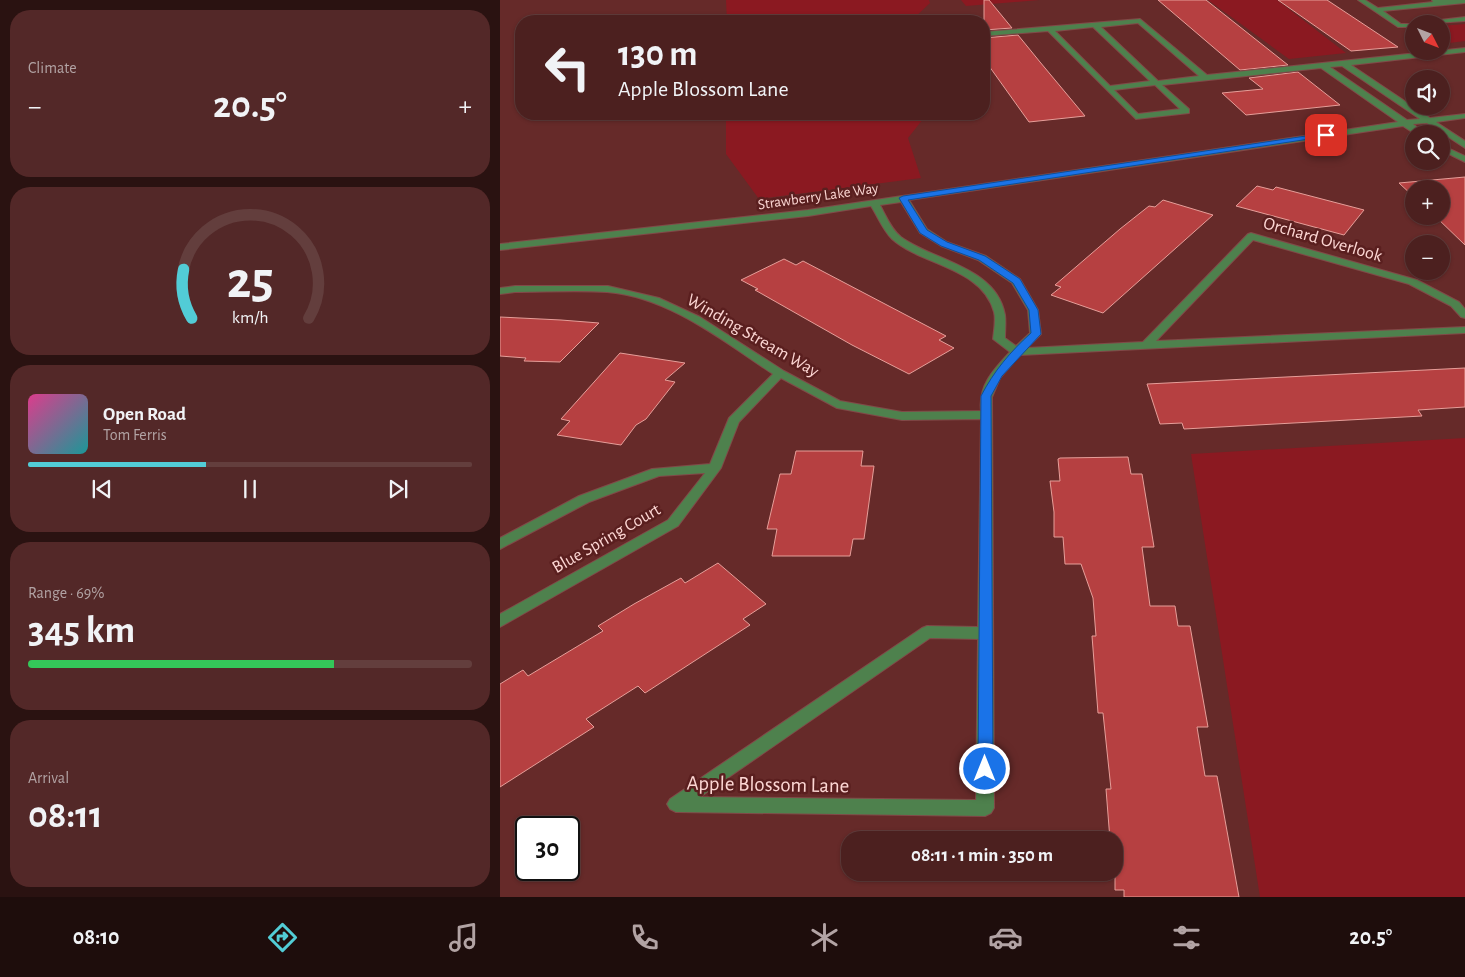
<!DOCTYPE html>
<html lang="en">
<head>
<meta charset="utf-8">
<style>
  body { margin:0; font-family:"Alegreya Sans",sans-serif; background:#532828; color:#f1f3f6; height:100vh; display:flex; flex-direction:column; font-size:19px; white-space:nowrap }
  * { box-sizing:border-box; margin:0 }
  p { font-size:16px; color:#b2a3a4 }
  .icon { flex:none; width:28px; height:28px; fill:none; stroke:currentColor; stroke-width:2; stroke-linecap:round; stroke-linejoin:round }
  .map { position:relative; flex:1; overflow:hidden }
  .side { display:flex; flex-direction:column; gap:10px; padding:10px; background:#2a1211; width:500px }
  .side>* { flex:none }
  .hud { position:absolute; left:15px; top:15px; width:475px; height:105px; border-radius:20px; box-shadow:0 1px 4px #0004,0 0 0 1px #633e3d; background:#4c201f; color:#f1f3f6; overflow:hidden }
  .needle { width:32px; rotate:132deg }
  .tools { position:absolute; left:905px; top:15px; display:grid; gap:10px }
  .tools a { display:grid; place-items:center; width:45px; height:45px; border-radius:50%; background:#4c201f; box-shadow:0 1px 4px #0004,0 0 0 1px #633e3d; font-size:25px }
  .speed { position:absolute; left:15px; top:816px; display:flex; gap:10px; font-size:25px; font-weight:700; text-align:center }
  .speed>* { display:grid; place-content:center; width:65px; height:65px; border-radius:50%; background:#4c201f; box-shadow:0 1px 4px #0004,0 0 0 1px #633e3d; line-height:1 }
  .speed .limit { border:2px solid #111; border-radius:8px; background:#fff; color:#111 }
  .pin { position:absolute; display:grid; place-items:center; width:42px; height:42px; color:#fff; margin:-21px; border-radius:10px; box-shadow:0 2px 8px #0006 }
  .me { position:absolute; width:55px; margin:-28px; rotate:0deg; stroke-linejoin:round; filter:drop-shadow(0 0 4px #0008) }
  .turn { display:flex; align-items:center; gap:18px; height:105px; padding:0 20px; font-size:22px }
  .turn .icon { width:65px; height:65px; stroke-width:2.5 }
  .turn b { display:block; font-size:35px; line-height:42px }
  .big { font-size:38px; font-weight:600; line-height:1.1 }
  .side .card { flex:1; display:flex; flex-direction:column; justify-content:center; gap:8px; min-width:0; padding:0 18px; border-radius:20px; background:#532828 }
  .side .dial { align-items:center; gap:0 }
  .dial svg { height:130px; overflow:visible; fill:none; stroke:#633e3d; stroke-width:7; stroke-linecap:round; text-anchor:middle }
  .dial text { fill:#f1f3f6; stroke:none }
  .song { display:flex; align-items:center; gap:15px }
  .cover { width:60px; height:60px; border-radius:8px; background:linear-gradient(135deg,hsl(330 70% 55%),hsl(180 70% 35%)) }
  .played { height:5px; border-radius:2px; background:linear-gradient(90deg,#52ccd6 40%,#633e3d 40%) }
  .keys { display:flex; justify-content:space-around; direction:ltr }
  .heat { display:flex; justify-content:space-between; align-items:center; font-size:28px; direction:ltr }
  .charge { height:8px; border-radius:4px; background:linear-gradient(90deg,#34c759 69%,#633e3d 0) }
  .trip { position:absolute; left:341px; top:831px; width:282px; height:50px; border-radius:20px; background:#4c201f; box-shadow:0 1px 4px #0004,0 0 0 1px #633e3d; font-weight:600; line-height:50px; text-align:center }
  .dock { display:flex; height:80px; justify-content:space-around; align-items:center; background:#1e0d0c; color:#b2a3a4 }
  .dock .icon { width:35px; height:35px }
  .dock .selected { color:#52ccd6 }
  .dock b { font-size:22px; color:#f1f3f6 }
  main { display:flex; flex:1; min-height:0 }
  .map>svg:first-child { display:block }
  .green { fill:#8b1921 }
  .building { fill:#b64041; stroke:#e69e99 }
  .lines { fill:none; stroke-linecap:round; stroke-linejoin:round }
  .minor-casing { stroke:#814948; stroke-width:2 }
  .minor { fill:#4e814d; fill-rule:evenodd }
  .route { fill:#1a73e8; stroke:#114b97 }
  .labels { text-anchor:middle; stroke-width:5; stroke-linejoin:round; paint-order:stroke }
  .far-street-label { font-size:15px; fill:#fcd6d3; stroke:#5a1f1f }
  .street-label { font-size:18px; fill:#fcd6d3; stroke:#5a1f1f }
  .near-street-label { font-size:21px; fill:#fcd6d3; stroke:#5a1f1f }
</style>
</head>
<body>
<main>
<section class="side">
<div class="card"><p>Climate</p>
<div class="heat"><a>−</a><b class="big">20.5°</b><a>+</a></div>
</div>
<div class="card dial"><svg viewBox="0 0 100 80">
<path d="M14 69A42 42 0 1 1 86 69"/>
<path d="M14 69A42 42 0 0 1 9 39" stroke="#52ccd6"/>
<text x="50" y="56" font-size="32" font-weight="700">25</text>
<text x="50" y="72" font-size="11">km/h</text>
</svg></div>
<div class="card">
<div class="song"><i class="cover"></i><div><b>Open Road</b><p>Tom Ferris</p></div></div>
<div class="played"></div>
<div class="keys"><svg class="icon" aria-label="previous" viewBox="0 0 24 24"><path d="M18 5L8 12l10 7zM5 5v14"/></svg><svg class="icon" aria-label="pause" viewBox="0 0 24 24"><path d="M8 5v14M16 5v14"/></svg><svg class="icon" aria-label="next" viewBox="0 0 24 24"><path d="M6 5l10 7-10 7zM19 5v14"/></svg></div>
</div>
<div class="card"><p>Range · 69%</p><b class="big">345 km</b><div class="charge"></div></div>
<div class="card"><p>Arrival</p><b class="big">08:11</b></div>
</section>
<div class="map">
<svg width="965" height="897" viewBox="0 0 965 897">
  <rect width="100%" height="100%" fill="#662a29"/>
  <path class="green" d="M 226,0 L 429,0 L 430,3 L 411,21 L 227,21 Z
    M 461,0 L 539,0 L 466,6 Z
    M 708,0 L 777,0 L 846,53 L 789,59 Z
    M 965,24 L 965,41 L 949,43 L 941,38 L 941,26 Z
    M 226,114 L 427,114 L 408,138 L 421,178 L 259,199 L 226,154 Z
    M 965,438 L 965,897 L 760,897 L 691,454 Z"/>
  <path class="building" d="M 484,0 L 489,0 L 512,28 L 484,30 Z
    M 658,0 L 706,0 L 788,65 L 740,70 Z
    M 778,0 L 827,0 L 898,47 L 851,51 Z
    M 518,35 L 540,62 L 585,116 L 529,122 L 484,59 L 484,38 Z
    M 798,72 L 840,105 L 746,115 L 722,93 L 763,89 L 749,78 Z
    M 965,177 L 965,245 L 935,216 L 941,216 L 941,189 L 914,189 L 914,197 L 899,183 Z
    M 757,186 L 773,190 L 776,187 L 864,210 L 844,235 L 736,206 Z
    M 663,200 L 713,215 L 603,313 L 551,295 L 561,287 L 555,285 L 620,229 L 649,206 L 655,207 Z
    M 284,259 L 296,265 L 303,261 L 446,336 L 439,340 L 454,348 L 409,374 L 352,345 L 255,290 L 258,289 L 241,280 Z
    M 0,317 L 61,320 L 99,323 L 60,362 L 24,361 L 26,358 L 0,356 Z
    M 120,353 L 185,363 L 165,380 L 175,382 L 146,419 L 136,425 L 121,445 L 57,435 L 70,421 L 61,419 Z
    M 965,368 L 965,407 L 918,410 L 922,416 L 684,429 L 682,423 L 660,424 L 647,384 Z
    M 296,451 L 363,451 L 361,466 L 374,466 L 364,539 L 353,539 L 350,556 L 272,556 L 277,529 L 267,529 L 280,474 L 291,474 Z
    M 628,457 L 631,474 L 642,474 L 654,547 L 642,547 L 650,606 L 675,606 L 678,626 L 690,626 L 708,727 L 697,727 L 705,776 L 717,776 L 739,897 L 624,897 L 624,890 L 615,890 L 615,840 L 610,840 L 606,789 L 611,789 L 603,713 L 598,713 L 592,636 L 596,636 L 593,598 L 581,564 L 565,564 L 563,537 L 554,537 L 554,512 L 550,481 L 560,481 L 558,459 L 560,458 Z
    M 218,563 L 266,604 L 243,619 L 250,625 L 145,693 L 138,686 L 86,719 L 94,727 L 0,787 L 0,684 L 23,670 L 28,676 L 103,631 L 98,626 L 134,604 L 181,578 L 185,583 Z"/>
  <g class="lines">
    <defs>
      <path id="minor" d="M 858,0 L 865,0 L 878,8 L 933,2 L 932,0 L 965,0 L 965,3 L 883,11 L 901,24 L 917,24 L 914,24 L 914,27 L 898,27 Z
        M 965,17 L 965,21 L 920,24 L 923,22 Z
        M 640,19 L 707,75 L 965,48 L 965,52 L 851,65 L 930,118 L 965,114 L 965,118 L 936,122 L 965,141 L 965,148 L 927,123 L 913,124 L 925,134 L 915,134 L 903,126 L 409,200 L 427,229 L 447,242 L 486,256 L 520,279 L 538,310 L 541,334 L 527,348 L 643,342 L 748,234 L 751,233 L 917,280 L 959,302 L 965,309 L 965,318 L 961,317 L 951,306 L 909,284 L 753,240 L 656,341 L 965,327 L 965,333 L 520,355 L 500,378 L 492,397 L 494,808 L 491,813 L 485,816 L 176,812 L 170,809 L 167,804 L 170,799 L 422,628 L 427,626 L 478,627 L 481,419 L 402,420 L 337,408 L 281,378 L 239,422 L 221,468 L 178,526 L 0,627 L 0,614 L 168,520 L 205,473 L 159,476 L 89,502 L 0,549 L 0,538 L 79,496 L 152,469 L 210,464 L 229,418 L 273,374 C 223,341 169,297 107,292 C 76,290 45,292 15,292 L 0,294 L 0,288 L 15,286 L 108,286 L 159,298 L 200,317 L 284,371 L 340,401 L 402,412 L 481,411 C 478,386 493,370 510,352 L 493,339 C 494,330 496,320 494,312 C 482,267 422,266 392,239 C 383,230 378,217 371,206 L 308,216 L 0,250 L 0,244 L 308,210 L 898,122 L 821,68 L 662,85 L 689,109 L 689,113 L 636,119 L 548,31 L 484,36 L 484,32 ZM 638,23 L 699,76 L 658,81 L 601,27 ZM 593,27 L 650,81 L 610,86 L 555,31 ZM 842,66 L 920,119 L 907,120 L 830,67 ZM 655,85 L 680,109 L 638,114 L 614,90 ZM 401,202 L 420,233 L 441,246 L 478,260 L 512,283 L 528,310 L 530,333 L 516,346 L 505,338 C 505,330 506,322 505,315 C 497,267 434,261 401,237 C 391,229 386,216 380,205 ZM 430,638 L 478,639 L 476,800 L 200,797 Z
        M 941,145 L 965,156 L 965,162 L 941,150 Z"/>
    </defs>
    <use href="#minor" class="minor-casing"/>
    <use href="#minor" class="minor"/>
  </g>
  <path class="route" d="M 826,133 L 830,135 L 829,136 L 408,200 L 427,230 L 447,242 L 485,256 L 520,279 L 538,310 L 541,334 L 502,376 L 491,396 L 493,769 L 491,774 L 485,776 L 480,774 L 478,769 L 481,396 C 494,371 510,352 531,333 L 529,310 L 513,283 L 479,260 L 441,246 L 420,233 L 399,198 L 403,196 Z"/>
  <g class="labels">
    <g class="far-street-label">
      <text transform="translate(318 196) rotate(-8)" y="5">Strawberry Lake Way</text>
    </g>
    <g class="street-label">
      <text transform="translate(823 239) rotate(16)" y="6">Orchard Overlook</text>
      <text transform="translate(253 335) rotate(30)" y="6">Winding Stream Way</text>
      <text transform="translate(106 538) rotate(-30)" y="6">Blue Spring Court</text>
    </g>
    <g class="near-street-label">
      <text transform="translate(268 784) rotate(1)" y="7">Apple Blossom Lane</text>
    </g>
  </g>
</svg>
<div class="tools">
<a><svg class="needle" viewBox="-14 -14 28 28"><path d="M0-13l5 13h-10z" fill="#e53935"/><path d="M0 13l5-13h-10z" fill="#b2a3a4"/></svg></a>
<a><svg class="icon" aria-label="sound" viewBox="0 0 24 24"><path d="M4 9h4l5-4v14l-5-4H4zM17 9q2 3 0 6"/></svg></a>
<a><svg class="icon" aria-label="search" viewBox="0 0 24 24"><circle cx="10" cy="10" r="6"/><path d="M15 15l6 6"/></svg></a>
<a>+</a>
<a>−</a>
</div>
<div class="speed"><div class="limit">30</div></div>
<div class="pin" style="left:826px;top:135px;background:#d93025"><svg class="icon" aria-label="arrive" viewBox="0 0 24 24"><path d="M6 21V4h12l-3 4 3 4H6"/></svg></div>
<svg class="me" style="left:485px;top:769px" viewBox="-20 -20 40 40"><circle r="17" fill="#1a73e8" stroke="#fff" stroke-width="3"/><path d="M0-11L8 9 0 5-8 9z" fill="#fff"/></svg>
<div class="trip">08:11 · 1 min · 350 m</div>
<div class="hud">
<div class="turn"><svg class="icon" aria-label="left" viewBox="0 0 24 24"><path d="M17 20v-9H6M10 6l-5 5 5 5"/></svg><div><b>130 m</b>Apple Blossom Lane</div></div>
</div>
</div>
</main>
<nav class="dock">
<b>08:10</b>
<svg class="icon selected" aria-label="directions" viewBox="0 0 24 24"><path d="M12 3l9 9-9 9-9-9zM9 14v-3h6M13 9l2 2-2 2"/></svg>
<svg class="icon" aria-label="music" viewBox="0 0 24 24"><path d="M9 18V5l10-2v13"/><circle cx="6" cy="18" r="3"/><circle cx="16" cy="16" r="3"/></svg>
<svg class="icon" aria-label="phone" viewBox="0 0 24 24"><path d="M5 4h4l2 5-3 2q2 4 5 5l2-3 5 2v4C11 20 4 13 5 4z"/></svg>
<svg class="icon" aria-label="climate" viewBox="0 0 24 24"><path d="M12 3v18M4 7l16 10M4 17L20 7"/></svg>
<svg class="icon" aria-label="car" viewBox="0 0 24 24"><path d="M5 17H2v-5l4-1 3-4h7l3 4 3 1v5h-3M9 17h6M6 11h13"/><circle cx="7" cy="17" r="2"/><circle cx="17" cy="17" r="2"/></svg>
<svg class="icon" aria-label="filters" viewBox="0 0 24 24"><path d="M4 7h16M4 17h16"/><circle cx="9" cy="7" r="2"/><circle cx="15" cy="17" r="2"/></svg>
<b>20.5°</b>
</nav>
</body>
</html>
